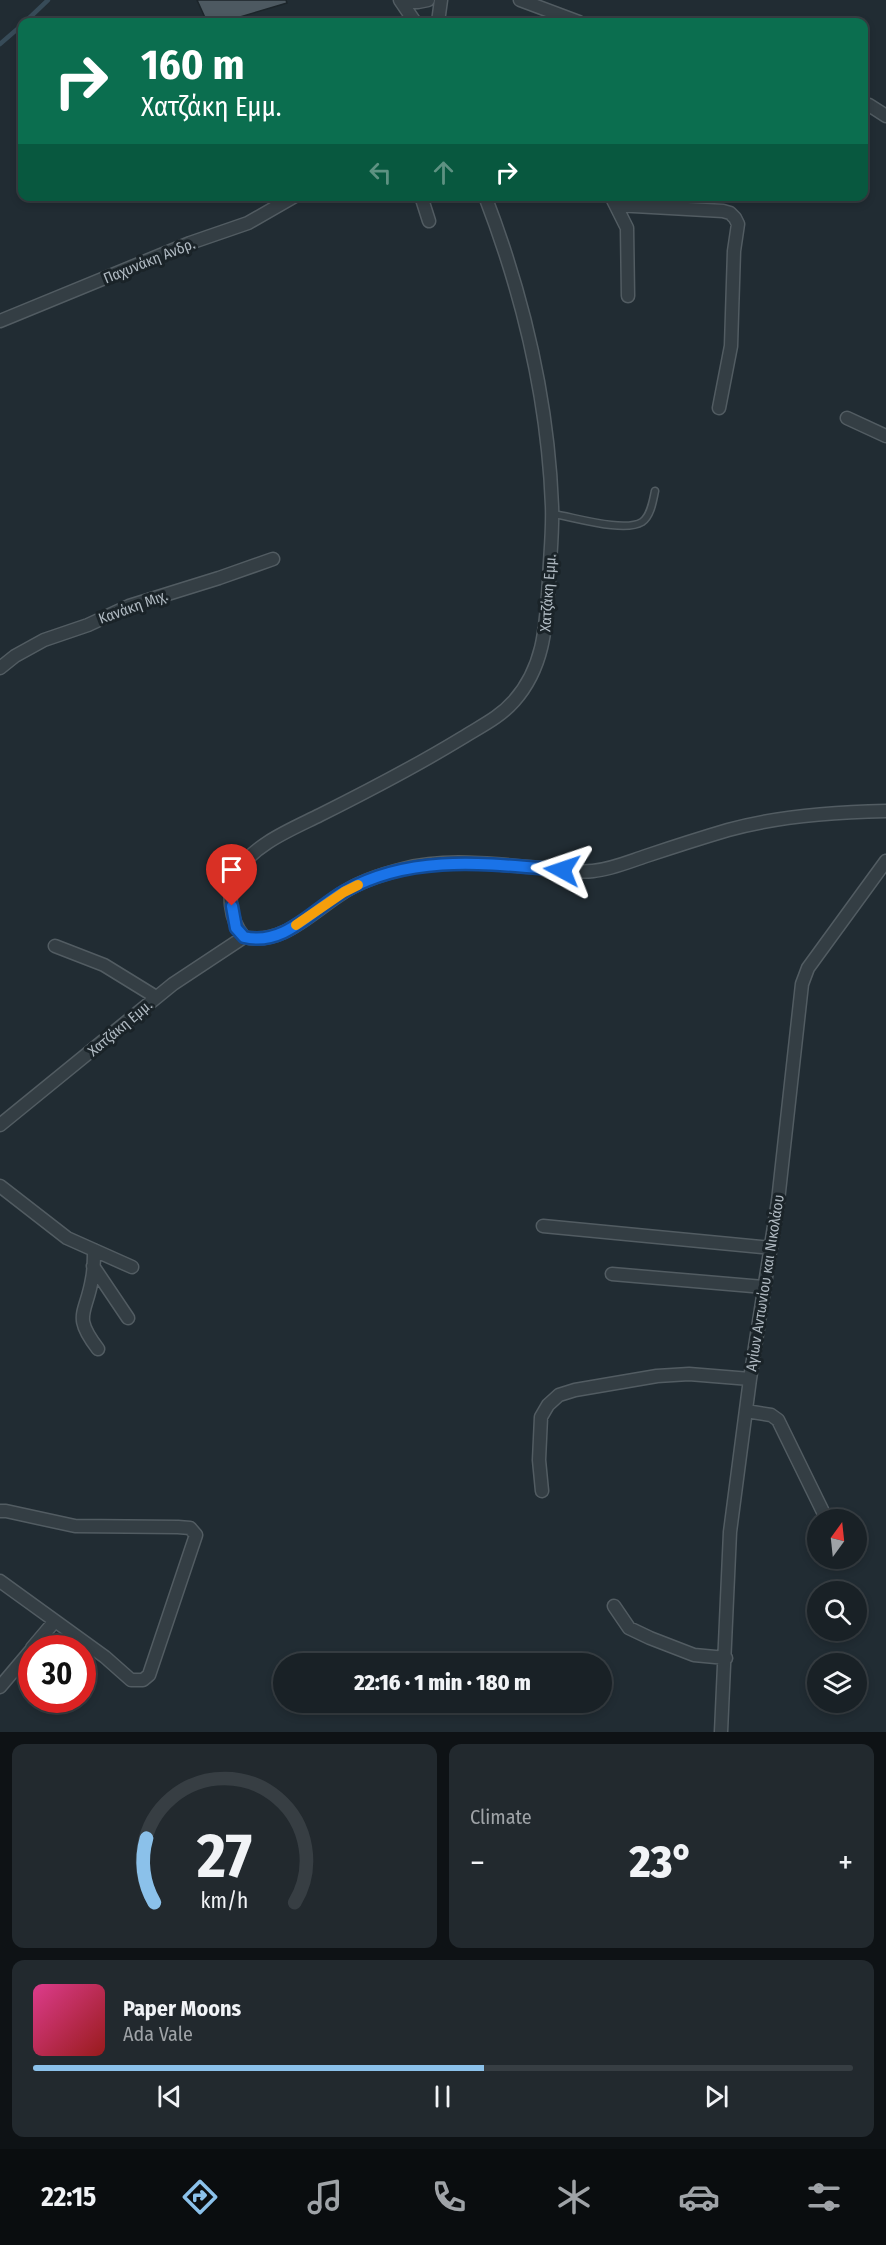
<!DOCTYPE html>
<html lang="en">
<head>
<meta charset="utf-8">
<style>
  body { margin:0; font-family:"Fira Sans Condensed",sans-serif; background:#22292e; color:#f1f3f6; height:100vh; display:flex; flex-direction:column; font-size:22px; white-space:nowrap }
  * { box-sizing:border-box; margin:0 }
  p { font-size:20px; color:#9fa3a7 }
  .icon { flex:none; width:33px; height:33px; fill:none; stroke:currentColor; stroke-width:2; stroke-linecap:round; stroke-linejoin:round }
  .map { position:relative; height:1732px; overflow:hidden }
  .sheet { display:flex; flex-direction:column; gap:12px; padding:12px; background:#0e1215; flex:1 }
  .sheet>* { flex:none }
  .guide { position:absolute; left:18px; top:18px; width:850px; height:183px; border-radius:12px; box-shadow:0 3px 9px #0003,0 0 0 2px #373e43; background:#0b6e4f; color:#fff; overflow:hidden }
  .needle { width:39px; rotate:15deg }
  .tools { position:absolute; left:807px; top:1509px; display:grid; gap:12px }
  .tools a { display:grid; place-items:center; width:60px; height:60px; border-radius:50%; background:#192126; box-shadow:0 3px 9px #0003,0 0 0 2px #373e43; font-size:30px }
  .speed { position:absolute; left:18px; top:1635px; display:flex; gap:12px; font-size:30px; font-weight:700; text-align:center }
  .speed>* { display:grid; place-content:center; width:78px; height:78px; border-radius:50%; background:#192126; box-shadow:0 3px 9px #0003,0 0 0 2px #373e43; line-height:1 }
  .speed .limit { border:9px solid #d22; background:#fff; color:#111 }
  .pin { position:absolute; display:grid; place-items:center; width:51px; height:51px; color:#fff; margin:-62px -26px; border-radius:50% 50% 50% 0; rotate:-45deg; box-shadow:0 0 6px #0007 }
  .pin .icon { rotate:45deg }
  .me { position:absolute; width:66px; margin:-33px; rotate:275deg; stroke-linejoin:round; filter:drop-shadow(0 0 4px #0008) }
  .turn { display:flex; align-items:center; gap:21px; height:126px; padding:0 24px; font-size:27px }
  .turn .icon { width:78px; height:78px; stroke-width:2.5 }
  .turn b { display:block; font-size:42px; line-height:51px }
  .lanes { display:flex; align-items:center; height:57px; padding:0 24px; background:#0003; justify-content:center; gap:30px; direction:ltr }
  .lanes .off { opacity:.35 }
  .big { font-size:45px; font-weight:800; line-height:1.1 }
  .sheet .widget { flex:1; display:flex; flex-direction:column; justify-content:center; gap:9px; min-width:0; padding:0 21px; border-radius:12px; background:#22292e }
  .sheet .dial { align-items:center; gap:0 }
  .dial svg { height:156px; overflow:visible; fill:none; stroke:#373e43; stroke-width:7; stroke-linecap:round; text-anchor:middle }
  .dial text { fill:#f1f3f6; stroke:none }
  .song { display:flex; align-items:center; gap:18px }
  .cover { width:72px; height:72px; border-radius:9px; background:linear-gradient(135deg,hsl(330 70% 55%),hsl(0 70% 35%)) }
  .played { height:6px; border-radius:3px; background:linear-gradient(90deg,#8bc1ea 55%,#373e43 55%) }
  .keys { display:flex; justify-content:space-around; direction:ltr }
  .heat { display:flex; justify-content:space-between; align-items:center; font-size:33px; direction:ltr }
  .sheet .tiles { flex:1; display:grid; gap:12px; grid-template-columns:1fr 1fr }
  .widget:last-child { grid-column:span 2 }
  .trip { position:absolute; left:273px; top:1653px; width:339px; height:60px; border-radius:30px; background:#192126; box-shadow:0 3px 9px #0003,0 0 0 2px #373e43; font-weight:800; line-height:60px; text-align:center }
  .menu { display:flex; height:96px; justify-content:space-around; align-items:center; background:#0a0d0f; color:#9fa3a7 }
  .menu .icon { width:42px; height:42px }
  .menu .selected { color:#8bc1ea }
  .menu b { font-size:27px; color:#f1f3f6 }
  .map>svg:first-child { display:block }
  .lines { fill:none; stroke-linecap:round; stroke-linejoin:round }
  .stream { stroke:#374b58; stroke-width:4.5 }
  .building { fill:#4d5961; stroke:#1c252a; stroke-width:1.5 }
  .lane-casing { stroke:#525c62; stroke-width:9 }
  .street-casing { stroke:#525c62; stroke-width:15 }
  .lane { stroke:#343e44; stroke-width:6 }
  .street { stroke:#343e44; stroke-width:12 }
  .route-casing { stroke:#114b97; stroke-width:15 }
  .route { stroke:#1a73e8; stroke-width:10 }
  .slow { stroke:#f59e0b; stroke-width:10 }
  .labels { text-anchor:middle; stroke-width:6; stroke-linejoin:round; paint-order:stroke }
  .street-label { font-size:15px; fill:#afb9c1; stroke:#1a2328 }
</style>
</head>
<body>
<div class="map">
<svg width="886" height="1732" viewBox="0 0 886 1732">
  <rect width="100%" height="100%" fill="#212c33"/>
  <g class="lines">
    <path class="stream" d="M 25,22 L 48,0
      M 0,44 L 22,25"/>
  </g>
  <path class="building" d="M 197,0 L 286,0 L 287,3 L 223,22 L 207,22 Z"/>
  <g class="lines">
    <defs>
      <path id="lane" d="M 553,514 C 574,517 624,533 642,522 C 651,516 653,500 655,491"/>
      <path id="street" d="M 400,0 L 415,22
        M 404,0 L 418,2 L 428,0
        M 520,0 L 579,22
        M 438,22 L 441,0
        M 869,105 L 886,116
        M 421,196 L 429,221
        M 485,196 C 523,295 548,401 552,506 C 553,531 550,556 549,580 C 546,624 545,666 514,701 C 499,718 481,726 462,738 C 416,766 368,791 320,815 C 292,829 254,844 237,872 C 226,891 230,921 244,937 C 283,946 313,911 344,892 C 361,881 383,874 403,869 C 448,857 497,865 543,868 C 559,870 577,873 593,871 C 612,869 628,862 646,856 C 673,847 701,838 728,830 C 778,816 834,812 886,811
        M 611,196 L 627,228 L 628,296
        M 616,205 L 723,211 L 730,213 L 735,218 L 738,224 L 734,251 L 731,346 L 719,408
        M 0,321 L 190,243 L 248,223 L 295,196
        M 847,418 L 886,436
        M 0,668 L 15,656 L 44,640 L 88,625 L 129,606 L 219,578 L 273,559
        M 55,946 L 104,965 L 156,997
        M 0,1125 L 173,984 L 244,937
        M 0,1186 L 67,1238 L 132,1267
        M 543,1226 L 771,1248
        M 94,1250 C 94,1260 94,1270 92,1279 C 86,1315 72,1315 98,1349
        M 93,1266 L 128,1318
        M 612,1274 L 764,1287
        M 746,1411 L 771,1415 L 778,1420 L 827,1520
        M 542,1491 L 539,1460 L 541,1417 L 548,1405 L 559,1395 L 575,1390 L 657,1376 L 689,1374 L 750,1379
        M 0,1511 L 6,1511 L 75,1526 L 178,1527 L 190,1528 L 196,1535 L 149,1675 L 143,1680 L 131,1680 L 105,1657 L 0,1581
        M 614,1606 L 629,1628 L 650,1638 L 694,1655 L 726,1658
        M 32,1648 L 54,1622
        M 0,1687 L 32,1649
        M 721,1732 L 730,1532 L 750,1379 L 778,1201 L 802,984 L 808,968 L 886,861"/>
    </defs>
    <use href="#lane" class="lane-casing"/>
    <use href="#street" class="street-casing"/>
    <use href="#lane" class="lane"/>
    <use href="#street" class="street"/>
  </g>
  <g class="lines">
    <defs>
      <path id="route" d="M 232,906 L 236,928 L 244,937 C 284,947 313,909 345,891 C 413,853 489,864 562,870"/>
    </defs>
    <use href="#route" class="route-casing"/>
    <use href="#route" class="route"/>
    <path class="slow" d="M 296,925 L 344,892 L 358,885"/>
  </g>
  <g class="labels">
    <g class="street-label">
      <text transform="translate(149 261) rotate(-22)" y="5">Παχυνάκη Ανδρ.</text>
      <text transform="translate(548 593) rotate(-86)" y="5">Χατζάκη Εμμ.</text>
      <text transform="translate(133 607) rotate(-20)" y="5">Κανάκη Μιχ.</text>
      <text transform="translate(120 1028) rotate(-40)" y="5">Χατζάκη Εμμ.</text>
      <text transform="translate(765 1283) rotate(-81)" y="5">Αγίων Αντωνίου και Νικολάου</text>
    </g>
  </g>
</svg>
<div class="tools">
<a><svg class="needle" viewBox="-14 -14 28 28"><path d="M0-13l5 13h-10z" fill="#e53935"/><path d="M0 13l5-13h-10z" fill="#9fa3a7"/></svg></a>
<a><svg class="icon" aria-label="search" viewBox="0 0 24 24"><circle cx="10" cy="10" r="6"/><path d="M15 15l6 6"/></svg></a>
<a><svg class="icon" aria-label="layers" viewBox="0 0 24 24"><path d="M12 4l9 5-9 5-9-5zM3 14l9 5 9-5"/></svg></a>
</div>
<div class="speed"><div class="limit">30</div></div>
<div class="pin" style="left:232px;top:906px;background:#d93025"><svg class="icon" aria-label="arrive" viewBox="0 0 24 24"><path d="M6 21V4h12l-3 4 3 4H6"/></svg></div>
<svg class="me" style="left:562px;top:870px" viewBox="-20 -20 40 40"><path d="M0-17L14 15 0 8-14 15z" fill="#1a73e8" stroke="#fff" stroke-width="4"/></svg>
<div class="trip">22:16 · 1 min · 180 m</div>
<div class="guide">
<div class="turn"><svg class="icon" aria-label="right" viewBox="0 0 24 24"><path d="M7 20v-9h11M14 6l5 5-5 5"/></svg><div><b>160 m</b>Χατζάκη Εμμ.</div></div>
<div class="lanes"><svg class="icon off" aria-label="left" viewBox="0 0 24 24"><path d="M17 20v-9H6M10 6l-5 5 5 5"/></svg><svg class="icon off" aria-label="ahead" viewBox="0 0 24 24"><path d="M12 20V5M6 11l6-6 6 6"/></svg><svg class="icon" aria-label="right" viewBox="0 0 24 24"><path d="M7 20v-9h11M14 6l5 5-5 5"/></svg></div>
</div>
</div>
<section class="sheet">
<div class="tiles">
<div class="widget dial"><svg viewBox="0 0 100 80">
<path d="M14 69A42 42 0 1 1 86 69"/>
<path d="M14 69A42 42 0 0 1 10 36" stroke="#8bc1ea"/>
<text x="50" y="56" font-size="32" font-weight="700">27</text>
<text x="50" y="72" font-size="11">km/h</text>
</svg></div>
<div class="widget"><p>Climate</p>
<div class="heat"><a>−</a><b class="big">23°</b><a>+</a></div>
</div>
<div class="widget">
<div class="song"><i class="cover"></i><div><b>Paper Moons</b><p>Ada Vale</p></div></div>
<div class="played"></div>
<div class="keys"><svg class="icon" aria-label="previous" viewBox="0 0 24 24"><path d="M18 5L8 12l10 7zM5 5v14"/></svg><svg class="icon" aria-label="pause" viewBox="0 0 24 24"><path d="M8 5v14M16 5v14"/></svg><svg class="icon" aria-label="next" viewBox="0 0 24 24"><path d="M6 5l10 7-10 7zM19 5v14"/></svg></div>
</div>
</div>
</section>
<nav class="menu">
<b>22:15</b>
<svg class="icon selected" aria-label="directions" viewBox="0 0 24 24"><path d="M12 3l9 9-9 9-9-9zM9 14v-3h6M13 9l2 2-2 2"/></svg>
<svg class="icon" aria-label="music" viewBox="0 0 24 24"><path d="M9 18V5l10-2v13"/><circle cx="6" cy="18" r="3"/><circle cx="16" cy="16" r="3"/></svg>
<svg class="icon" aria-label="phone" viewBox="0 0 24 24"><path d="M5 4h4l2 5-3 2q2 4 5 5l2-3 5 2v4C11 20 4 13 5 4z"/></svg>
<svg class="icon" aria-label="climate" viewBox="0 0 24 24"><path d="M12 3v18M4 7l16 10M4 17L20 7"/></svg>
<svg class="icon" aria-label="car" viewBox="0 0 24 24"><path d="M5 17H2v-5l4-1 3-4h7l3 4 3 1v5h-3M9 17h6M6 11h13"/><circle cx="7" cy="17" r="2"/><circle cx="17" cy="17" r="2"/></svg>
<svg class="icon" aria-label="filters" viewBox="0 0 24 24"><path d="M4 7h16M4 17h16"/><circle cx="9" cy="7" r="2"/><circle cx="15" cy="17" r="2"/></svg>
</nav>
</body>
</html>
